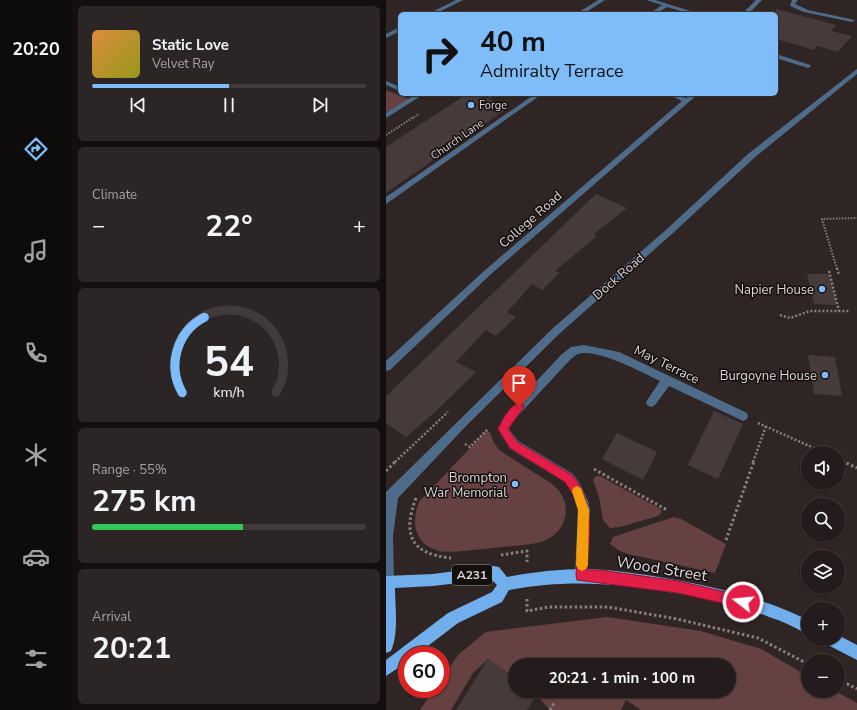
<!DOCTYPE html>
<html lang="en">
<head>
<meta charset="utf-8">
<style>
  body { margin:0; font-family:"Nunito Sans",sans-serif; background:#2c2525; color:#f1f3f6; height:100vh; display:flex; flex-direction:column; font-size:15px; white-space:nowrap }
  * { box-sizing:border-box; margin:0 }
  p { font-size:13px; color:#a3a1a3 }
  .icon { flex:none; width:22px; height:22px; fill:none; stroke:currentColor; stroke-width:2; stroke-linecap:round; stroke-linejoin:round }
  .map { position:relative; flex:1; overflow:hidden }
  .details { display:flex; flex-direction:column; gap:6px; padding:6px; background:#140f0f; width:314px }
  .details>* { flex:none }
  .banner { position:absolute; left:12px; top:12px; width:380px; height:84px; border-radius:6px; box-shadow:0 1px 3px #0004,0 0 0 1px #413a3b; background:#7fbdfa; color:#111; overflow:hidden }
  .fabs { position:absolute; left:415px; top:446px; display:grid; gap:8px }
  .fabs a { display:grid; place-items:center; width:44px; height:44px; border-radius:50%; background:#241c1c; box-shadow:0 1px 3px #0004,0 0 0 1px #413a3b; font-size:20px }
  .speed { position:absolute; left:12px; top:646px; display:flex; gap:8px; font-size:20px; font-weight:700; text-align:center }
  .speed>* { display:grid; place-content:center; width:52px; height:52px; border-radius:50%; background:#241c1c; box-shadow:0 1px 3px #0004,0 0 0 1px #413a3b; line-height:1 }
  .speed .limit { border:6px solid #d22; background:#fff; color:#111 }
  .pin { position:absolute; display:grid; place-items:center; width:34px; height:34px; color:#fff; margin:-41px -17px; border-radius:50% 50% 50% 0; rotate:-45deg; box-shadow:0 0 4px #0007 }
  .pin .icon { rotate:45deg }
  .me { position:absolute; width:44px; margin:-22px; rotate:286deg; stroke-linejoin:round; filter:drop-shadow(0 0 3px #0008) }
  .turn { display:flex; align-items:center; gap:14px; height:84px; padding:0 16px; font-size:18px }
  .turn .icon { width:52px; height:52px; stroke-width:2.5 }
  .turn b { display:block; font-size:28px; line-height:34px }
  .big { font-size:30px; font-weight:700; line-height:1.1 }
  .details .card { flex:1; display:flex; flex-direction:column; justify-content:center; gap:6px; min-width:0; padding:0 14px; border-radius:6px; background:#2c2525 }
  .details .dial { align-items:center; gap:0 }
  .dial svg { height:104px; overflow:visible; fill:none; stroke:#413a3b; stroke-width:7; stroke-linecap:round; text-anchor:middle }
  .dial text { fill:#f1f3f6; stroke:none }
  .song { display:flex; align-items:center; gap:12px }
  .cover { width:48px; height:48px; border-radius:6px; background:linear-gradient(135deg,hsl(30 70% 55%),hsl(60 70% 35%)) }
  .played { height:4px; border-radius:2px; background:linear-gradient(90deg,#7fbdfa 50%,#413a3b 50%) }
  .keys { display:flex; justify-content:space-around; direction:ltr }
  .heat { display:flex; justify-content:space-between; align-items:center; font-size:22px; direction:ltr }
  .charge { height:6px; border-radius:3px; background:linear-gradient(90deg,#34c759 55%,#413a3b 0) }
  .trip { position:absolute; left:122px; top:658px; width:228px; height:40px; border-radius:20px; background:#241c1c; box-shadow:0 1px 3px #0004,0 0 0 1px #413a3b; font-weight:700; line-height:40px; text-align:center }
  main { display:flex; flex:1; min-height:0 }
  .dock { display:flex; flex-direction:column; width:72px; justify-content:space-around; align-items:center; background:#0e0b0b; color:#a3a1a3 }
  .dock .icon { width:28px; height:28px }
  .dock .on { color:#7fbdfa }
  .dock b { font-size:18px; color:#f1f3f6 }
  .map>svg:first-child { display:block }
  .green { fill:#664142 }
  .building { fill:#473a3a }
  .lines { fill:none; stroke-linecap:round; stroke-linejoin:round }
  .path-far3 { stroke:#887f7f; stroke-width:1.5; stroke-dasharray:1 1; stroke-linecap:butt }
  .path-far2 { stroke:#887f7f; stroke-width:2; stroke-dasharray:1.5 1.5; stroke-linecap:butt }
  .path-far1 { stroke:#887f7f; stroke-width:2.5; stroke-dasharray:2 2; stroke-linecap:butt }
  .path { stroke:#887f7f; stroke-width:3; stroke-dasharray:2.5 2.5; stroke-linecap:butt }
  .minor { fill:#4e6c89; fill-rule:evenodd }
  .major { fill:#70afec; fill-rule:evenodd }
  .route { fill:#e11d48; stroke:#92132f }
  .slow { fill:#f59e0b }
  .poi-dot { fill:#7fbdfa; stroke:#140f0f; stroke-width:1.5 }
  .labels { text-anchor:middle; stroke-width:3; stroke-linejoin:round; paint-order:stroke }
  .far-poi-label { font-size:11px; fill:#dfd7d7; stroke:#140f0f; text-anchor:start }
  .far-street-label { font-size:11px; fill:#dfd7d7; stroke:#140f0f }
  .shield { fill:#140f0f; stroke:#a29b9b; stroke-width:1 }
  .shield-label { font-size:12px; font-weight:bold; fill:#dfd7d7 }
  .street-label { font-size:13px; fill:#dfd7d7; stroke:#140f0f }
  .poi-label { font-size:13px; fill:#dfd7d7; stroke:#140f0f; text-anchor:end }
  .near-street-label { font-size:16px; fill:#dfd7d7; stroke:#140f0f }
</style>
</head>
<body>
<main>
<nav class="dock">
<b>20:20</b>
<svg class="icon on" aria-label="directions" viewBox="0 0 24 24"><path d="M12 3l9 9-9 9-9-9zM9 14v-3h6M13 9l2 2-2 2"/></svg>
<svg class="icon" aria-label="music" viewBox="0 0 24 24"><path d="M9 18V5l10-2v13"/><circle cx="6" cy="18" r="3"/><circle cx="16" cy="16" r="3"/></svg>
<svg class="icon" aria-label="phone" viewBox="0 0 24 24"><path d="M5 4h4l2 5-3 2q2 4 5 5l2-3 5 2v4C11 20 4 13 5 4z"/></svg>
<svg class="icon" aria-label="climate" viewBox="0 0 24 24"><path d="M12 3v18M4 7l16 10M4 17L20 7"/></svg>
<svg class="icon" aria-label="car" viewBox="0 0 24 24"><path d="M5 17H2v-5l4-1 3-4h7l3 4 3 1v5h-3M9 17h6M6 11h13"/><circle cx="7" cy="17" r="2"/><circle cx="17" cy="17" r="2"/></svg>
<svg class="icon" aria-label="filters" viewBox="0 0 24 24"><path d="M4 7h16M4 17h16"/><circle cx="9" cy="7" r="2"/><circle cx="15" cy="17" r="2"/></svg>
</nav>
<section class="details">
<div class="card">
<div class="song"><i class="cover"></i><div><b>Static Love</b><p>Velvet Ray</p></div></div>
<div class="played"></div>
<div class="keys"><svg class="icon" aria-label="previous" viewBox="0 0 24 24"><path d="M18 5L8 12l10 7zM5 5v14"/></svg><svg class="icon" aria-label="pause" viewBox="0 0 24 24"><path d="M8 5v14M16 5v14"/></svg><svg class="icon" aria-label="next" viewBox="0 0 24 24"><path d="M6 5l10 7-10 7zM19 5v14"/></svg></div>
</div>
<div class="card"><p>Climate</p>
<div class="heat"><a>−</a><b class="big">22°</b><a>+</a></div>
</div>
<div class="card dial"><svg viewBox="0 0 100 80">
<path d="M14 69A42 42 0 1 1 86 69"/>
<path d="M14 69A42 42 0 0 1 31 11" stroke="#7fbdfa"/>
<text x="50" y="56" font-size="32" font-weight="700">54</text>
<text x="50" y="72" font-size="11">km/h</text>
</svg></div>
<div class="card"><p>Range · 55%</p><b class="big">275 km</b><div class="charge"></div></div>
<div class="card"><p>Arrival</p><b class="big">20:21</b></div>
</section>
<div class="map">
<svg width="471" height="710" viewBox="0 0 471 710">
  <rect width="100%" height="100%" fill="#302525"/>
  <path class="green" d="M 0,90 L 23,99 L 0,113 Z
    M 100,431 L 104,432 L 107,441 L 113,450 L 166,484 C 190,503 181,536 152,543 C 130,546 108,548 87,550 C 76,551 63,553 53,551 C 28,544 25,523 33,502 Z
    M 210,476 L 214,476 L 273,508 L 276,512 L 272,516 L 234,527 L 224,528 L 217,520 L 213,497 L 207,480 Z
    M 288,517 L 295,519 L 340,544 L 329,573 L 242,554 L 234,551 L 224,544 L 227,537 Z
    M 221,617 L 315,631 L 375,649 L 422,676 L 422,691 L 449,691 L 471,703 L 471,710 L 255,710 L 240,700 L 235,710 L 164,710 L 147,691 L 343,691 L 343,665 L 129,665 L 129,678 L 102,659 L 87,673 L 65,710 L 34,710 L 48,689 L 55,689 L 55,679 L 73,654 L 100,632 Z"/>
  <path class="building" d="M 390,9 L 450,25 L 445,31 L 466,36 L 452,52 L 431,46 L 428,50 L 390,39 Z
    M 81,94 L 89,94 L 123,107 L 0,193 L 0,147 Z
    M 210,194 L 241,208 L 208,234 L 211,236 L 169,271 L 174,273 L 156,290 L 146,284 L 121,312 L 130,317 L 110,336 L 100,330 L 70,362 L 90,372 L 48,413 L 20,437 L 0,423 L 0,396 Z
    M 421,274 L 443,274 L 451,305 L 428,304 Z
    M 422,355 L 449,357 L 456,396 L 428,394 Z
    M 328,411 L 357,424 L 332,479 L 302,465 Z
    M 231,433 L 271,452 L 257,480 L 216,459 Z
    M 102,659 L 129,678 L 129,691 L 152,691 L 141,710 L 70,710 Z"/>
  <g class="lines">
    <path class="path-far3" d="M 27,118 L 33,114"/>
    <path class="path-far2" d="M 0,135 L 28,117
      M 451,269 L 436,219 L 471,218"/>
    <path class="path-far1" d="M 451,268 L 453,275
      M 443,271 L 453,311
      M 394,315 L 404,318 L 424,311 L 463,311
      M 372,423 L 439,453
      M 79,444 L 84,447 L 102,429
      M 452,459 L 459,462
      M 9,462 L 62,412
      M 367,462 L 380,426"/>
    <path class="path" d="M 456,461 L 471,468
      M 208,469 L 281,510
      M 0,471 L 10,461
      M 30,498 C 16,535 25,554 65,558
      M 340,540 L 368,461
      M 115,555 L 141,551 L 141,562
      M 141,599 L 141,611 L 163,607 L 222,607 L 291,619 L 372,638 L 422,664
      M 452,679 L 471,689
      M 164,710 L 168,703"/>
    <path class="minor" d="M 70,0 L 77,0 L 49,14 L 42,14 Z
      M 212,0 L 219,0 L 197,14 L 190,14 Z
      M 260,0 L 269,0 L 314,14 L 305,14 L 281,7 L 270,14 L 263,14 L 276,5 Z
      M 370,0 L 376,0 L 362,14 L 356,14 Z
      M 406,0 L 412,0 L 409,4 L 422,10 L 469,20 L 466,22 L 418,12 L 404,6 Z
      M 14,27 L 14,31 L 0,38 L 0,34 Z
      M 390,54 L 424,65 L 425,66 L 422,68 L 390,58 Z
      M 471,69 L 471,74 L 368,158 L 287,233 L 172,335 L 81,425 L 12,498 L 7,536 L 8,582 L 7,587 L 0,588 L 0,492 L 166,329 L 281,229 L 362,154 Z
      M 0,81 L 14,87 L 14,91 L 0,85 Z
      M 30,94 L 38,94 L 0,118 L 0,113 Z
      M 97,94 L 105,94 L 107,96 L 104,98 Z
      M 149,94 L 156,94 L 0,204 L 0,197 Z
      M 281,94 L 290,94 L 300,98 L 305,94 L 312,94 L 104,275 L 4,370 L 0,371 L 0,361 L 98,271 L 296,101 Z
      M 198,345 L 233,352 L 361,413 L 362,416 L 361,419 L 357,421 L 353,419 L 283,386 L 269,405 L 265,407 L 261,405 L 260,402 L 274,381 C 257,373 211,348 192,354 C 189,355 185,359 183,361 L 128,420 L 123,429 L 132,441 L 187,474 L 194,484 L 202,501 L 204,510 L 201,576 L 200,581 L 195,582 L 190,581 L 189,576 L 192,510 L 186,492 L 179,482 L 124,449 L 112,429 L 120,414 L 175,355 L 185,347 Z"/>
    <path class="major" d="M 108,566 L 113,567 L 121,577 C 147,572 174,569 200,569 C 223,569 245,573 267,576 C 321,585 373,596 422,620 L 422,634 C 409,628 397,621 383,617 C 353,605 321,598 289,593 C 230,583 182,579 123,590 L 116,602 L 72,623 L 30,655 L 21,655 L 21,662 L 0,676 L 0,660 L 62,613 L 106,592 L 111,585 L 105,579 L 47,586 L 9,588 C 9,608 13,632 5,651 L 0,653 L 0,576 L 47,574 Z
      M 452,635 L 471,645 L 471,660 L 440,644 L 438,639 L 452,639 Z"/>
  </g>
  <path class="route" d="M 133,403 L 137,404 L 138,407 L 122,429 L 131,442 L 186,475 C 210,504 203,535 201,570 L 214,570 L 292,581 L 357,596 L 361,598 L 363,602 L 361,606 L 357,608 L 292,593 L 191,580 L 190,576 C 191,557 196,517 190,501 C 187,494 183,488 179,482 L 124,448 L 112,429 C 116,420 123,406 133,403 Z"/>
  <path class="slow" d="M 191,486 L 195,488 L 203,510 L 202,565 L 200,569 L 196,571 L 192,569 L 190,565 L 192,510 L 186,491 L 187,488 Z"/>
  <g class="poi-dot">
    <circle cx="85" cy="105" r="4"/>
    <circle cx="436" cy="289" r="4"/>
    <circle cx="439" cy="375" r="4"/>
    <circle cx="129" cy="484" r="4"/>
  </g>
  <g class="labels">
    <g class="far-poi-label">
      <text x="93" y="109">Forge</text>
    </g>
    <g class="far-street-label">
      <text transform="translate(71 139) rotate(-35)" y="4">Church Lane</text>
    </g>
    <rect class="shield" x="66" y="565" width="40" height="20" rx="3"/>
    <g class="shield-label">
      <text x="86" y="579">A231</text>
    </g>
    <g class="street-label">
      <text transform="translate(144 219) rotate(-41)" y="5">College Road</text>
      <text transform="translate(232 276) rotate(-41)" y="5">Dock Road</text>
      <text transform="translate(281 364) rotate(26)" y="5">May Terrace</text>
    </g>
    <g class="poi-label">
      <text x="428" y="294">Napier House</text>
      <text x="431" y="380">Burgoyne House</text>
      <text x="121" y="482">Brompton<tspan x="121" dy="15">War Memorial</tspan></text>
    </g>
    <g class="near-street-label">
      <text transform="translate(276 568) rotate(9)" y="6">Wood Street</text>
    </g>
  </g>
</svg>
<div class="fabs">
<a><svg class="icon" aria-label="sound" viewBox="0 0 24 24"><path d="M4 9h4l5-4v14l-5-4H4zM17 9q2 3 0 6"/></svg></a>
<a><svg class="icon" aria-label="search" viewBox="0 0 24 24"><circle cx="10" cy="10" r="6"/><path d="M15 15l6 6"/></svg></a>
<a><svg class="icon" aria-label="layers" viewBox="0 0 24 24"><path d="M12 4l9 5-9 5-9-5zM3 14l9 5 9-5"/></svg></a>
<a>+</a>
<a>−</a>
</div>
<div class="speed"><div class="limit">60</div></div>
<div class="pin" style="left:133px;top:407px;background:#d93025"><svg class="icon" aria-label="arrive" viewBox="0 0 24 24"><path d="M6 21V4h12l-3 4 3 4H6"/></svg></div>
<svg class="me" style="left:357px;top:602px" viewBox="-20 -20 40 40"><circle r="17" fill="#e11d48" stroke="#fff" stroke-width="3"/><path d="M0-11L8 9 0 5-8 9z" fill="#fff"/></svg>
<div class="trip">20:21 · 1 min · 100 m</div>
<div class="banner">
<div class="turn"><svg class="icon" aria-label="right" viewBox="0 0 24 24"><path d="M7 20v-9h11M14 6l5 5-5 5"/></svg><div><b>40 m</b>Admiralty Terrace</div></div>
</div>
</div>
</main>
</body>
</html>
